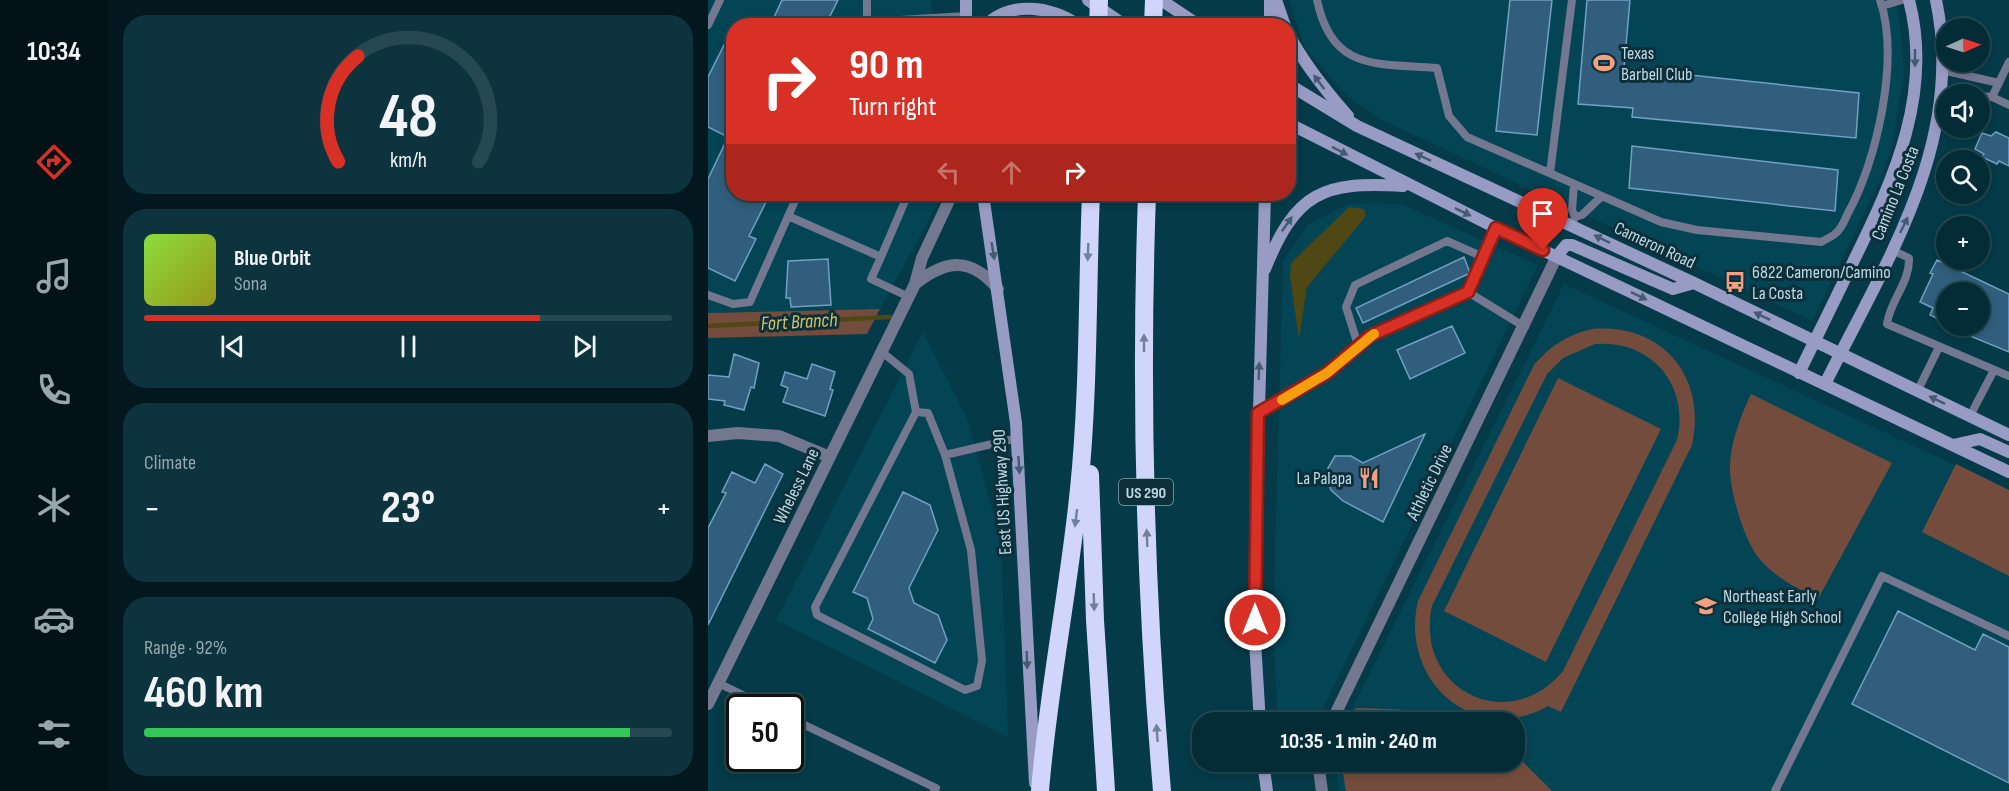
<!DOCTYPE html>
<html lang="en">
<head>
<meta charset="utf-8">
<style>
  body { margin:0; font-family:"Sofia Sans Condensed",sans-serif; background:#0d343e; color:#f1f3f6; height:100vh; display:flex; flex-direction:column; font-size:22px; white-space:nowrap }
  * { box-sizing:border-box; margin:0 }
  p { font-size:20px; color:#97a7ad }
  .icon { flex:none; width:33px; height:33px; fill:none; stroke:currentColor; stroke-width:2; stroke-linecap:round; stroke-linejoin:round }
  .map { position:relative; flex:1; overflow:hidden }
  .side { display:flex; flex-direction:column; gap:15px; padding:15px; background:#02181e; width:600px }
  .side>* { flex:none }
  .guide { position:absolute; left:18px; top:18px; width:570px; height:183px; border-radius:24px; box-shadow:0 3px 9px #0003,0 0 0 2px #254851; background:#d93025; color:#fff; overflow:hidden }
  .needle { width:39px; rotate:87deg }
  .buttons { position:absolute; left:1228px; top:18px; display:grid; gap:12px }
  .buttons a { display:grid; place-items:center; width:54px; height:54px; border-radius:50%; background:#042c36; box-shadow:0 3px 9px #0003,0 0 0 2px #254851; font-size:30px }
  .speed { position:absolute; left:18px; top:694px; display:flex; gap:12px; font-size:30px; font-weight:700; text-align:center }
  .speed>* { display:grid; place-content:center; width:78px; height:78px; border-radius:50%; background:#042c36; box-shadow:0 3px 9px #0003,0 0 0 2px #254851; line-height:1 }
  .speed .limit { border:3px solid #111; border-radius:9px; background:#fff; color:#111 }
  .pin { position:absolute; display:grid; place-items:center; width:51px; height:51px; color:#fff; margin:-62px -26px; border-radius:50% 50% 50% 0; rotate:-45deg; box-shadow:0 0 6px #0007 }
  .pin .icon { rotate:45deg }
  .me { position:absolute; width:66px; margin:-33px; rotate:0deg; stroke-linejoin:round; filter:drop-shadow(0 0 4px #0008) }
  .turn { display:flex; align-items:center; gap:21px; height:126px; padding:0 24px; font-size:27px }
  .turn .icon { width:78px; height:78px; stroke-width:2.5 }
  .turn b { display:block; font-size:42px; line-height:51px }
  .lanes { display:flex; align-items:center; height:57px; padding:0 24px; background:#0003; justify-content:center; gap:30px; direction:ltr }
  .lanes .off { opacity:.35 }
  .big { font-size:45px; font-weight:700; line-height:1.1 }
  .side .tile { flex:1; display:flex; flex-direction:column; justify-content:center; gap:9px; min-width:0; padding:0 21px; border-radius:24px; background:#0d343e }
  .side .dial { align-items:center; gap:0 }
  .dial svg { height:156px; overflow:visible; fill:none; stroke:#254851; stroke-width:7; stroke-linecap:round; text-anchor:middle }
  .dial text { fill:#f1f3f6; stroke:none }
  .song { display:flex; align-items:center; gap:18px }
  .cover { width:72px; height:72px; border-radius:9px; background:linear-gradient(135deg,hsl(90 70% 55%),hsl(60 70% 35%)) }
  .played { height:6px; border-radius:3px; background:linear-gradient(90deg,#d93025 75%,#254851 75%) }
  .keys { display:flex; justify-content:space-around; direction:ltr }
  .heat { display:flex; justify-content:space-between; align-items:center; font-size:33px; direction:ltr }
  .charge { height:9px; border-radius:4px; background:linear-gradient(90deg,#34c759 92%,#254851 0) }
  .trip { position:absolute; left:484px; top:712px; width:333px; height:60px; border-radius:24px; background:#042c36; box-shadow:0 3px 9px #0003,0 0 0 2px #254851; font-weight:700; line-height:60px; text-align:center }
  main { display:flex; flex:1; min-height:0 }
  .menu { display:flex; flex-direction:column; width:108px; justify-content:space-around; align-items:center; background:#021216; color:#97a7ad }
  .menu .icon { width:42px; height:42px }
  .menu .on { color:#d93025 }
  .menu b { font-size:27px; color:#f1f3f6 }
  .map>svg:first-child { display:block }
  .built { fill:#034555 }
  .green { fill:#744c3d; fill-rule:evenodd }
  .water { fill:#4f4714 }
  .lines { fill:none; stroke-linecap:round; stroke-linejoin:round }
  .stream { stroke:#4f4714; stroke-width:4.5 }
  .building { fill:#315e7d; stroke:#71a0c2; stroke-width:1.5 }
  .lane { stroke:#747790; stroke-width:8 }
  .street { stroke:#747790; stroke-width:12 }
  .secondary { stroke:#989cc4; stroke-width:12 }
  .highway { stroke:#d1d5fb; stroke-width:18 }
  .highway-bridge { stroke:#d1d5fb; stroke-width:18 }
  .oneway { fill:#455b71 }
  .oneway2 { fill:#6f829a }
  .route-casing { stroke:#8d1f18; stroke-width:15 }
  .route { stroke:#d93025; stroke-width:10 }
  .slow { stroke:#f59e0b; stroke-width:10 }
  .labels { text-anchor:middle; stroke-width:6; stroke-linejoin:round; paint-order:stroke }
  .shield { fill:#0d2f39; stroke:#87a6b1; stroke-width:1.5 }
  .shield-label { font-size:16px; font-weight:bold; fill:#bbd9e4 }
  .poi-label { font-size:18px; fill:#bbd9e4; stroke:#0d2f39; text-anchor:start }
  .street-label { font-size:18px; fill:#bbd9e4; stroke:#0d2f39 }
  .water-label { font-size:20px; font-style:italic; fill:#d2c465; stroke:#0d2f39 }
</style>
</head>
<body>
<main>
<nav class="menu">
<b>10:34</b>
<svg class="icon on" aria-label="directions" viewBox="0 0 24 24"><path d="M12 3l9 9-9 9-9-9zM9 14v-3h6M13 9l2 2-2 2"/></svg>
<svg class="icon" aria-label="music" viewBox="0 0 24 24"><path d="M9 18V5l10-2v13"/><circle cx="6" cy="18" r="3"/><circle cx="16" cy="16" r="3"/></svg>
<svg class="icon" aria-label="phone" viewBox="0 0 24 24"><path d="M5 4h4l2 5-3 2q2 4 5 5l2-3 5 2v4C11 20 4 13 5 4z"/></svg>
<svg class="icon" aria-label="climate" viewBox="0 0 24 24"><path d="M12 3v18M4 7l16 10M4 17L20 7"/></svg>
<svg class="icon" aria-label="car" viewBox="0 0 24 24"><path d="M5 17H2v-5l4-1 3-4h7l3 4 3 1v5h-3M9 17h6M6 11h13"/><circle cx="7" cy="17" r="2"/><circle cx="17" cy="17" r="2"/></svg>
<svg class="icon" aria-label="filters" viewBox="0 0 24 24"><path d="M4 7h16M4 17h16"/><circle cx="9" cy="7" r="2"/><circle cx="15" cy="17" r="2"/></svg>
</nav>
<section class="side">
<div class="tile dial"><svg viewBox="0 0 100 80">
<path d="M14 69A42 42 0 1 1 86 69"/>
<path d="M14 69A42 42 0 0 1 24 15" stroke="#d93025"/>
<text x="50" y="56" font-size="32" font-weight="700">48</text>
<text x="50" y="72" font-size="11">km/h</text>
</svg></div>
<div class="tile">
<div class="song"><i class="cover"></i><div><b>Blue Orbit</b><p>Sona</p></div></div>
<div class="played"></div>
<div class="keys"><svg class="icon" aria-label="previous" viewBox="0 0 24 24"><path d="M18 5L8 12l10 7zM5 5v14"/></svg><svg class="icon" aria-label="pause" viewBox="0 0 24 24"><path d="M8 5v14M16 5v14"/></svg><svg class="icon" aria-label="next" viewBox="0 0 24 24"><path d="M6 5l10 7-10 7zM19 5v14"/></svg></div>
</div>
<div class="tile"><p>Climate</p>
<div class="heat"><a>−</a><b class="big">23°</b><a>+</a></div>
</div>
<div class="tile"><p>Range · 92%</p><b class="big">460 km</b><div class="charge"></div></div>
</section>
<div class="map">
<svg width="1301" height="791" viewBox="0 0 1301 791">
  <rect width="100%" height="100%" fill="#053a48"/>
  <path class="built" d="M 0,0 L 223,0 L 225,25 L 26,26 L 26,194 L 235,194 L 172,309 L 0,313 Z
    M 581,0 L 1186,0 L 1191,15 L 1196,73 L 1184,146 L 1172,180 L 1104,321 L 674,120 L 640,97 L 597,48 Z
    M 641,203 L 693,204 L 830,265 L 608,723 L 570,723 L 565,625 L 575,261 L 600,225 Z
    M 856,284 L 1301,490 L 1301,791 L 631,791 L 627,762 L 807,762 L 807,723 L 637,723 Z
    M 215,332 L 259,418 L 293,542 L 300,737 L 68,620 Z"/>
  <path class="green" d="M 172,309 L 159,334 L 0,338 L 0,313 Z
    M 884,329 C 954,323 999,376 984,445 L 853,712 L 840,706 C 766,748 691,680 710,601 L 826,365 C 842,346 859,335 884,329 ZM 887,344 C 943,339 982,385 969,440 L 855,671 C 800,737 706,689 724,606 L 839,374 L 855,358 Z
    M 850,378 L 953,429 L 838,662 L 736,611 Z
    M 1043,394 L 1184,463 L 1110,599 C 1087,587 1062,575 1047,553 C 1034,532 1021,489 1022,465 C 1023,440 1033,416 1043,394 Z
    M 1248,464 L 1301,490 L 1301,576 L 1214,532 Z
    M 648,708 C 681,709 720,708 750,723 L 639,723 Z
    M 807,754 L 844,791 L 638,791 L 633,762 L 807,762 Z"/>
  <path class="water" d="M 641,207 L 656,209 L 658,216 L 599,287 L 591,339 L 582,277 L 583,263 Z"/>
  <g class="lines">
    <path class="stream" d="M 0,326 L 182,317"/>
  </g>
  <path class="building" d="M 74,0 L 130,0 L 117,26 L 62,26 Z
    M 802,0 L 844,0 L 829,135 L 788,131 Z
    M 879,0 L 922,0 L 916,68 L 1151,93 L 1148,138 L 924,117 L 925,108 L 870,104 Z
    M 26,25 L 26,194 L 62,194 L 41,236 L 48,239 L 27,281 L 0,268 L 0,179 L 20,137 L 0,127 L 0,77 Z
    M 1288,132 L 1301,138 L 1301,166 L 1291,161 L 1289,164 L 1274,157 L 1276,154 L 1267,149 L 1274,133 L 1283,136 Z
    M 924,146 L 1130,170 L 1127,211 L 921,188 Z
    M 756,257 L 762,273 L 655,323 L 648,308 Z
    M 120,259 L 123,305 L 83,307 L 82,298 L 78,298 L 80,261 Z
    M 1229,260 L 1301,294 L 1301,352 L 1238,326 L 1272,326 L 1272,292 L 1239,292 L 1239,323 L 1222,315 L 1225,308 L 1212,302 L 1225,274 L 1222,273 Z
    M 744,326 L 757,353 L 702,379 L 689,350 Z
    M 26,354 L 51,363 L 46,388 L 43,387 L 36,410 L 16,405 L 17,401 L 0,399 L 0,375 L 21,377 Z
    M 104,364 L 127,372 L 122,389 L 125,390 L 117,416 L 75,402 L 80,388 L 73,385 L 77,372 L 99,379 Z
    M 717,434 L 675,522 L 635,501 L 623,490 L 619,480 L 620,468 L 627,456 L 643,456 L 655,463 Z
    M 57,464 L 75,474 L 0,625 L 0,528 L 18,493 L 14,492 L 24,472 L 47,483 Z
    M 195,492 L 222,505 L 230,530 L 201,588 L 206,603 L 230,615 L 239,640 L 227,663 L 160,629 L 165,619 L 159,598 L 145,592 Z
    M 1190,611 L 1267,650 L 1275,634 L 1301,647 L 1301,783 L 1144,704 Z"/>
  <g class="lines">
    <path class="lane" d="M 159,0 L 159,25
      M 609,0 C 624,72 669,63 729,68 L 741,116 L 759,137 L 953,222 L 989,230 L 1113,242 C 1118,239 1124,237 1128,233 C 1134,228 1137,219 1140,213 C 1169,161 1192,58 1172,0
      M 1174,6 L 1194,0
      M 160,23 L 192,20
      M 0,25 L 12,0
      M 193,26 L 192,20 L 258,16
      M 1301,62 L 1284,97 L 1301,105
      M 1234,70 L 1291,83
      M 1234,91 L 1263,94
      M 1272,96 L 1284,97
      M 842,173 L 864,0
      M 866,184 L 864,210 L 867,217
      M 80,216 L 173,257 L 163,279 L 201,297
      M 864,225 L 867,217 L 874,215 L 894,196
      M 1184,250 L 1201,258 C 1202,283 1182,300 1179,324 L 1301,376
      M 173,257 L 200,194
      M 760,292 L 788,228
      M 0,295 L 25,304 L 42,302 L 90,194
      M 650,345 L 638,307 L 647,285 L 739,241 L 775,257
      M 174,352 L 201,374 L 208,412
      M 1210,390 L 1231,347
      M 550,413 L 619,373 L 661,336 L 760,292 L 817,327
      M 1262,416 L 1286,370
      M 237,455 L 263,550 L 274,661 L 269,686 L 257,690 L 109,615 L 107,607 L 208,412 L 220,413 L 237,455 L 310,438
      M 10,683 L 62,708
      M 82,718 L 228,788 L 226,791
      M 1067,791 L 1174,576 L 1301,636"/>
    <path class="street" d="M 207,284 C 239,259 263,257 290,289
      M 0,436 L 30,433 L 71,436 L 122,457
      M 0,704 L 207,284 L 214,258 L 244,194
      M 623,723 L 849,256
      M 610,762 L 614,791"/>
    <path class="secondary" d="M 258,0 L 258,26
      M 380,0 L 418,26
      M 453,0 L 492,26
      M 568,0 L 577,26
      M 277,26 C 303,0 343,6 372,26
      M 562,26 L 562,0
      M 580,33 C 596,64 617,90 640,116
      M 580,84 L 649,126 L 986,283 L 1301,435
      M 580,123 L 788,228 L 1301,472
      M 275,194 L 308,423 L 327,783
      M 849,256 L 858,245 L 864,245 L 965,289 L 986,283
      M 557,269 C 588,192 615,181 695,186
      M 1091,373 C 1110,334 1129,296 1147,258 C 1187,177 1225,92 1201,0
      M 1117,384 C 1177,263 1258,142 1228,0
      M 1245,445 L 1272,439 L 1301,452
      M 552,723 L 547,641 L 547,555 L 557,194
      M 555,762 L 559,791"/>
    <path class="highway" d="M 445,26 L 446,0
      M 439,194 C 432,393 437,592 454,791
      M 382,474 L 387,620 L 398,791
      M 332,791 C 340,690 361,590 371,489 C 381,391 379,292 383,194"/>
    <path class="highway-bridge" d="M 390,26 L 391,0"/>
  </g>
  <defs><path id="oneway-solid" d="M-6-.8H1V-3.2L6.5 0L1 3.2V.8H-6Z" transform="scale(1.5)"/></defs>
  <g class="oneway">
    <use href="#oneway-solid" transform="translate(1207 58) rotate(90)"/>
    <use href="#oneway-solid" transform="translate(611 82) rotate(-127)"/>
    <use href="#oneway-solid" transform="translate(632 151) rotate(27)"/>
    <use href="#oneway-solid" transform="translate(715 157) rotate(-155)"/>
    <use href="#oneway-solid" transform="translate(755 212) rotate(26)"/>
    <use href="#oneway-solid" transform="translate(579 224) rotate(-55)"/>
    <use href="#oneway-solid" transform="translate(1196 225) rotate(-64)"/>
    <use href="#oneway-solid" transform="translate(894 239) rotate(-154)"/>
    <use href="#oneway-solid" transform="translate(285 251) rotate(81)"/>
    <use href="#oneway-solid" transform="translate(931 296) rotate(26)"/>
    <use href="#oneway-solid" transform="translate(1054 316) rotate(-154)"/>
    <use href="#oneway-solid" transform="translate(551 371) rotate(-88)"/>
    <use href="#oneway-solid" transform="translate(1229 400) rotate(-154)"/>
    <use href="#oneway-solid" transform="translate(311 465) rotate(86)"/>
    <use href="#oneway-solid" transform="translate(319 660) rotate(88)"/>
  </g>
  <g class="oneway2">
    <use href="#oneway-solid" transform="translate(380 252) rotate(92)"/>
    <use href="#oneway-solid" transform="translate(436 343) rotate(-90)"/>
    <use href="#oneway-solid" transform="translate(368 518) rotate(97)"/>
    <use href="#oneway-solid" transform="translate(439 538) rotate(-92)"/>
    <use href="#oneway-solid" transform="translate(386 602) rotate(88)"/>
    <use href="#oneway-solid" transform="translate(449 733) rotate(-94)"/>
  </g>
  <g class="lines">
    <defs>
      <path id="route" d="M 547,620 L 550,413 L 619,373 L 662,336 L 760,292 L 788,228 L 835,250"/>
    </defs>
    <use href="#route" class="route-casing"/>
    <use href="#route" class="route"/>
    <path class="slow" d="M 574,400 L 619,373 L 666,334"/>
  </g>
  <defs>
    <symbol id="stadium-bare" viewBox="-9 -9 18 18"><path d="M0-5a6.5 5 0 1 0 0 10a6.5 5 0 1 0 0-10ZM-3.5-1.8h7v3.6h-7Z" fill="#f2a081" stroke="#0d2f39" stroke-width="2.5" paint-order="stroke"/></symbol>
    <symbol id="bus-bare" viewBox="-9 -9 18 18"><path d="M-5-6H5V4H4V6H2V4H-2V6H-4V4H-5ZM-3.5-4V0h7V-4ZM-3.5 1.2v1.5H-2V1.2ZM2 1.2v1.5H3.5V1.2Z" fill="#f2a081" stroke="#0d2f39" stroke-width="2.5" paint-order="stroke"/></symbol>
    <symbol id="restaurant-bare" viewBox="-9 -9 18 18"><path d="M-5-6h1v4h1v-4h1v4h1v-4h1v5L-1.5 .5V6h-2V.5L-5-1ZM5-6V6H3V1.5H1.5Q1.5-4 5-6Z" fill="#f2a081" stroke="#0d2f39" stroke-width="2.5" paint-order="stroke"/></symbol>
    <symbol id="school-bare" viewBox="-9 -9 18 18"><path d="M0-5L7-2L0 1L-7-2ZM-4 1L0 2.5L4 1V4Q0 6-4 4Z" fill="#f2a081" stroke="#0d2f39" stroke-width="2.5" paint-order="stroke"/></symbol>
  </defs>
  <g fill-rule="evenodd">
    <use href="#stadium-bare" x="881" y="48" width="30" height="30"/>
    <use href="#bus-bare" x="1012" y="267" width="30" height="30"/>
    <use href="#restaurant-bare" x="646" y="463" width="30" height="30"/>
    <use href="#school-bare" x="983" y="591" width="30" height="30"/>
  </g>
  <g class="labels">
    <rect class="shield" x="411" y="479" width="54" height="26" rx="4.5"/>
    <g class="shield-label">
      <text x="438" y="498">US 290</text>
    </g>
    <g class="poi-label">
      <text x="913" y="59">Texas<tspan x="913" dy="21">Barbell Club</tspan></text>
      <text x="1044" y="278">6822 Cameron/Camino<tspan x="1044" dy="21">La Costa</tspan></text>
      <text x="644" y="484" text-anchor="end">La Palapa</text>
      <text x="1015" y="602">Northeast Early<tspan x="1015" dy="21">College High School</tspan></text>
    </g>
    <g class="street-label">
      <text transform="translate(1187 193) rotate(-68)" y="6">Camino La Costa</text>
      <text transform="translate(947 245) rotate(25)" y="6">Cameron Road</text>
      <text transform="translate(721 482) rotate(-64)" y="6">Athletic Drive</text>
      <text transform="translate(88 486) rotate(-64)" y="6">Wheless Lane</text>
      <text transform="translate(294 492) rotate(-93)" y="6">East US Highway 290</text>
    </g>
    <g class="water-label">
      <text transform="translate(91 321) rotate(-3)" y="7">Fort Branch</text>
    </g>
  </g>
</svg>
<div class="buttons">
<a><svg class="needle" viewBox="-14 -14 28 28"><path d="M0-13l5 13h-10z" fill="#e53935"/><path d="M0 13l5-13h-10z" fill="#97a7ad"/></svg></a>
<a><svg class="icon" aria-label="sound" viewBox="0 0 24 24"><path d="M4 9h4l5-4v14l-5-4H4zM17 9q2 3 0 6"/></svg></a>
<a><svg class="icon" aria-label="search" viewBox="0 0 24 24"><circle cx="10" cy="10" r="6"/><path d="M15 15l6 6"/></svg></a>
<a>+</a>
<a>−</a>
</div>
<div class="speed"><div class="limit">50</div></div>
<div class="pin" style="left:835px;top:250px;background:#d93025"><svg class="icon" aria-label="arrive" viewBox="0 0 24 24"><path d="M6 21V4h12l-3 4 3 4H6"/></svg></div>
<svg class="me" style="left:547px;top:620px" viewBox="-20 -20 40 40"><circle r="17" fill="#d93025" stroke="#fff" stroke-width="3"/><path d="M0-11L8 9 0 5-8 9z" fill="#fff"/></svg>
<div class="trip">10:35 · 1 min · 240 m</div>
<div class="guide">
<div class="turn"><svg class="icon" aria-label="right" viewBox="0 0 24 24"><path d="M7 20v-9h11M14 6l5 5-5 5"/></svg><div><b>90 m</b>Turn right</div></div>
<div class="lanes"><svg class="icon off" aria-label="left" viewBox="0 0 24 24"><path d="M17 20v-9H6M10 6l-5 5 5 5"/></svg><svg class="icon off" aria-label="ahead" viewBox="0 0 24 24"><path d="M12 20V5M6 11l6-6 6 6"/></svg><svg class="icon" aria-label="right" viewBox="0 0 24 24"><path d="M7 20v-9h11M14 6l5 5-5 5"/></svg></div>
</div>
</div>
</main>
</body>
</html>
